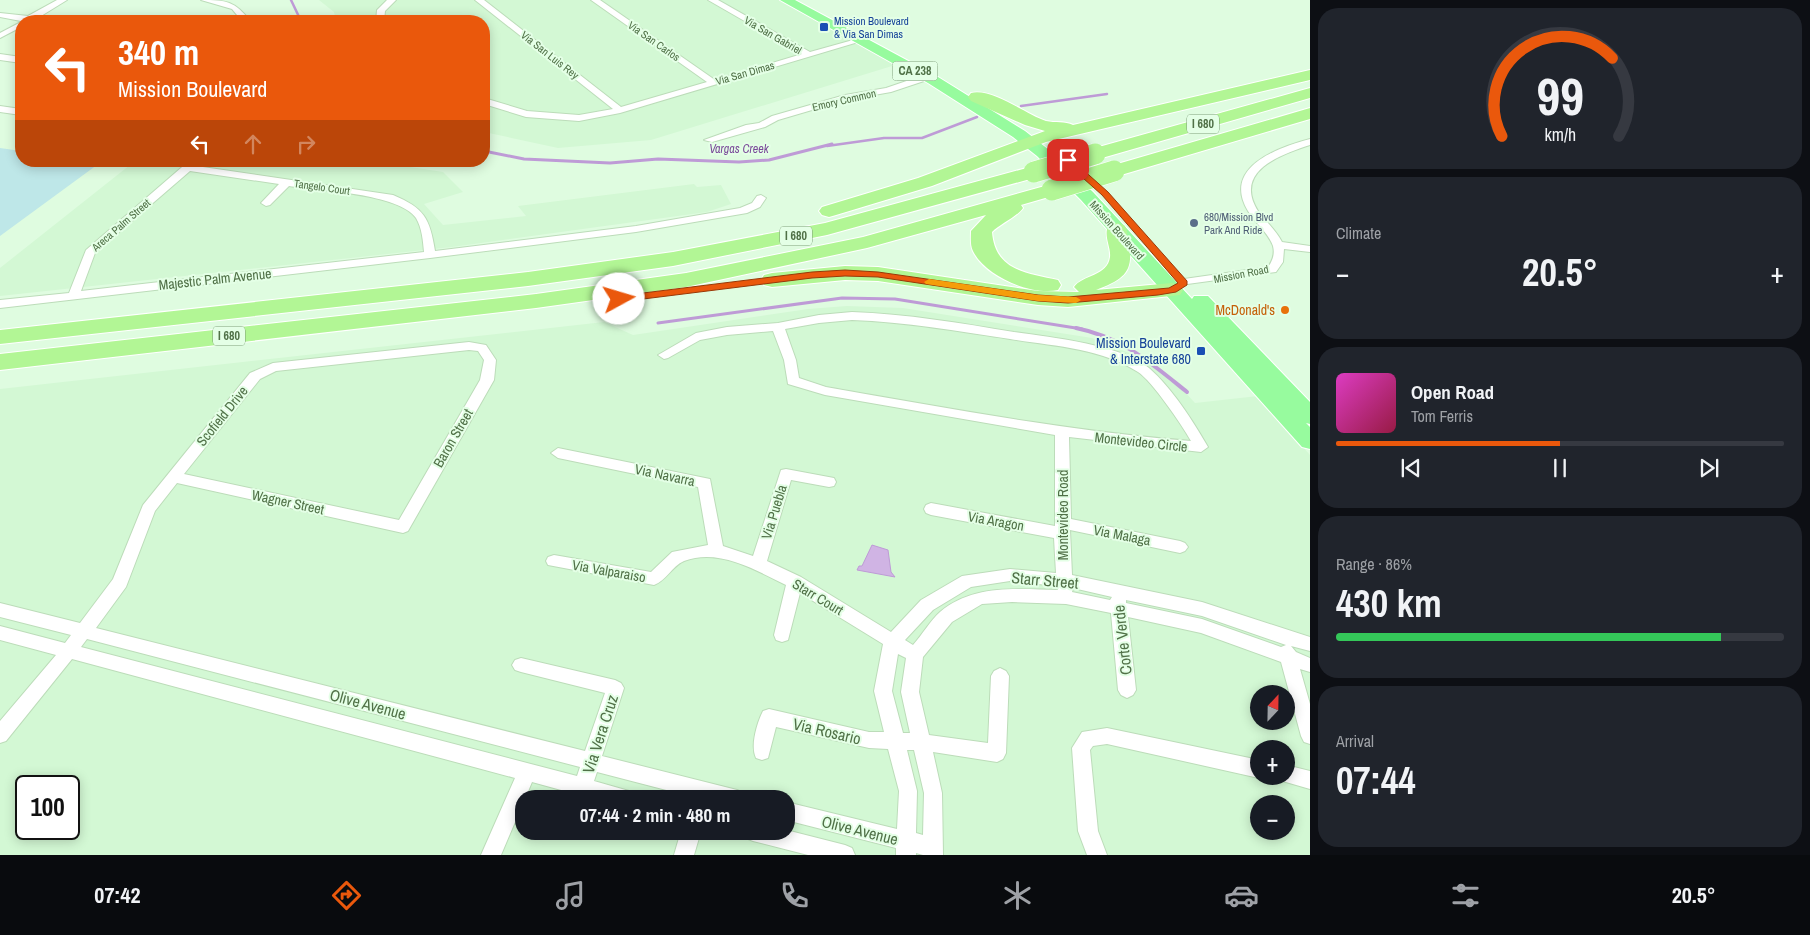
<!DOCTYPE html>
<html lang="en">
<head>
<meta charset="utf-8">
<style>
  body { margin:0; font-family:"Archivo Narrow",sans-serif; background:#20242c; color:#f1f3f6; height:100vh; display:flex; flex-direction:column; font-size:19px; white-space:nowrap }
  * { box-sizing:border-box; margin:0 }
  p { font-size:16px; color:#9ea1a6 }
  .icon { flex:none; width:28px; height:28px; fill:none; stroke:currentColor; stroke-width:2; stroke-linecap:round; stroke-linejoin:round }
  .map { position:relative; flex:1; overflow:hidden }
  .side { display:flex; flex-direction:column; gap:8px; padding:8px; background:#0d0f14; width:500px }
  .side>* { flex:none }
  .hud { position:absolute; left:15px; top:15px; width:475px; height:152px; border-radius:20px; box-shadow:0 2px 12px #0003; background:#ea580c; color:#fff; overflow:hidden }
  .needle { width:32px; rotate:22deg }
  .buttons { position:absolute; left:1250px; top:685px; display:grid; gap:10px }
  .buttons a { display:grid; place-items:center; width:45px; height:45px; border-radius:50%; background:#171b24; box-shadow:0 2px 12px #0003; font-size:25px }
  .speed { position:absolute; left:15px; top:775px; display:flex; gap:10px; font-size:25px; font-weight:700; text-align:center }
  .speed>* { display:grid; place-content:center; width:65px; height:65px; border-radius:50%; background:#171b24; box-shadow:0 2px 12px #0003; line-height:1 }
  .speed .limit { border:2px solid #111; border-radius:8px; background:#fff; color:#111 }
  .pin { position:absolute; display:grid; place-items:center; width:42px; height:42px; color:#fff; margin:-21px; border-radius:10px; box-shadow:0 2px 8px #0006 }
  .me { position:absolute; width:55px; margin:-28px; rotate:84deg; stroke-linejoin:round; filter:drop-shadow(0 0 4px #0008) }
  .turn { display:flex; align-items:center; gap:18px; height:105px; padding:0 20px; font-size:22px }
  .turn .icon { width:65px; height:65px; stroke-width:2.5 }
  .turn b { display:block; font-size:35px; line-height:42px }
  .lanes { display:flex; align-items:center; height:48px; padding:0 20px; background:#0003; justify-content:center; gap:25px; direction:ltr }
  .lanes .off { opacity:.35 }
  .big { font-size:38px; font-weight:700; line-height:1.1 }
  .side .widget { flex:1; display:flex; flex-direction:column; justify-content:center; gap:8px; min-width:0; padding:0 18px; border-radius:20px; background:#20242c }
  .side .dial { align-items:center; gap:0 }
  .dial svg { height:130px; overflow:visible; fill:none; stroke:#363941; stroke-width:7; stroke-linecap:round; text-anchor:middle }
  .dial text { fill:#f1f3f6; stroke:none }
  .song { display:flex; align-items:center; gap:15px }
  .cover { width:60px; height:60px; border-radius:8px; background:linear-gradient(135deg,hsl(310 70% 55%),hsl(340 70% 35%)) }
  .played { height:5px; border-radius:2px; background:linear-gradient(90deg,#ea580c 50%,#363941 50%) }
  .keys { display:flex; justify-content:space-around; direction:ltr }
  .heat { display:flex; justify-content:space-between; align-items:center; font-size:28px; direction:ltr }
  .charge { height:8px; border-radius:4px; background:linear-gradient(90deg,#34c759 86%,#363941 0) }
  .trip { position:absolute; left:515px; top:790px; width:280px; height:50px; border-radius:20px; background:#171b24; box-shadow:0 2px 12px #0003; font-weight:700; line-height:50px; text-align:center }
  .tabs { display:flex; height:80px; justify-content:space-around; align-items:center; background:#090b0e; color:#9ea1a6 }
  .tabs .icon { width:35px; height:35px }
  .tabs .current { color:#ea580c }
  .tabs b { font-size:22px; color:#f1f3f6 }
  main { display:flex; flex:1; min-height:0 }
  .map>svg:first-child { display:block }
  .residential { fill:#d3f8d4; fill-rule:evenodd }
  .green { fill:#bee7e8 }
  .water { fill:#d0b4e4; stroke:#be9bd6 }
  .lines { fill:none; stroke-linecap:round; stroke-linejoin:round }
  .stream-far2 { stroke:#be9bd6; stroke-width:2.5 }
  .stream-far1 { stroke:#be9bd6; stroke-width:3 }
  .stream { stroke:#be9bd6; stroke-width:4 }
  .minor-casing { stroke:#bcdcb9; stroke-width:2 }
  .primary-casing { stroke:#fff; stroke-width:2 }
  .motorway-casing { stroke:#fff; stroke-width:2 }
  .minor { fill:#fff; fill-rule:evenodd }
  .primary { fill:#97fb9e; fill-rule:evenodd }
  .motorway { fill:#b2f695; fill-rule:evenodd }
  .motorway-bridge-casing { stroke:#fff; stroke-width:22; stroke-linecap:butt }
  .motorway-bridge { stroke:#b2f695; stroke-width:21 }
  .route { fill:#ea580c; stroke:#983908 }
  .slow { fill:#f59e0b }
  .transit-dot { fill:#1a4fb4; stroke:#e4ffe6; stroke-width:2 }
  .service-dot { fill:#5c6f8a; stroke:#e4ffe6; stroke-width:2 }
  .food-dot { fill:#e8710a; stroke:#e4ffe6; stroke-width:2 }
  .labels { text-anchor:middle; stroke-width:4; stroke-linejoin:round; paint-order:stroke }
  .far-transit-label { font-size:11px; fill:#164399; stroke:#e4ffe6; text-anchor:start }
  .far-street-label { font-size:11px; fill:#507147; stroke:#e4ffe6 }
  .far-service-label { font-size:11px; fill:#4e5e75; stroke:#e4ffe6; text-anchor:start }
  .shield { fill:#e4ffe6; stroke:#7c9c77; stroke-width:1 }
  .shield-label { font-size:12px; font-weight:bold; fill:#507147 }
  .far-water-label { font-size:12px; font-style:italic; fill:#7a4a99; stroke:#e4ffe6 }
  .street-label { font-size:14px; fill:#507147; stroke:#e4ffe6 }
  .food-label { font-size:14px; fill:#c56008; stroke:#e4ffe6; text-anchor:end }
  .transit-label { font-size:14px; fill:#164399; stroke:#e4ffe6; text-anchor:end }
  .near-street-label { font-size:16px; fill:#507147; stroke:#e4ffe6 }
</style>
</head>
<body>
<main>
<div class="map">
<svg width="1310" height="855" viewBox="0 0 1310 855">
  <rect width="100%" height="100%" fill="#dffce0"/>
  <path class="residential" d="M 319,0 L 788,0 L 781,2 L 891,60 L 892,66 L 651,140 L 558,148 L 484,132 L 484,21 L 336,21 L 334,12 Z
    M 135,161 L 371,161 L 443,172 L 463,192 L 424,204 L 443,225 L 526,216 L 518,206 L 694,184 L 697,187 L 721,185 L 731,204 L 707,212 L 452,247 L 0,296 L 0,268 Z
    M 847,306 L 903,308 L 1092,338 L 1149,361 L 1173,379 L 1195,403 L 1258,396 L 1310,455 L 1310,855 L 0,855 L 0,389 L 604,322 L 633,335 L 808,309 ZM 1259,694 L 1286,694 L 1286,721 L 1259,721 ZM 1259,749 L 1286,749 L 1286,776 L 1259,776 ZM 26,786 L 69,786 L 69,829 L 26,829 ZM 524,799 L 786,799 L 786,831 L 524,831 ZM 1259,804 L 1286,804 L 1286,831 L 1259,831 Z"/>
  <path class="green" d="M 0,148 L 21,151 L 21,161 L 101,162 L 0,236 Z"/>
  <path class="water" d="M 872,545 L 888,550 L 891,572 L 895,577 L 857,570 L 859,566 L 862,566 Z"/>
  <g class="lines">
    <path class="stream-far2" d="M 291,0 L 301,21
      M 1021,106 L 1107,94
      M 827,146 L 884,138 L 922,138 L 977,117"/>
    <path class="stream-far1" d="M 484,151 L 524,159 L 610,163 L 658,159 L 739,162 L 769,160 L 832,144
      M 658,323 L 842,298 L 895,299 L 1082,329"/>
    <path class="stream" d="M 1076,328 C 1122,337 1151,363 1187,392"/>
    <defs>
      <path id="minor" d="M 57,0 L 67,0 L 33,21 L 21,21 L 0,17 L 0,13 L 28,16 Z
        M 201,0 C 226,0 235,1 250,21 L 242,21 L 232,9 Z
        M 387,0 L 396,0 L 385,11 L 384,21 L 376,21 L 377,10 Z
        M 475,0 L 484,0 L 621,107 L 707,82 L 591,0 L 600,0 L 715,80 L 802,54 L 708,0 L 718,0 L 810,52 L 871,35 L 875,37 L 620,113 L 579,121 L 526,117 L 484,104 L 484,98 L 527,111 L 579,115 L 613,109 Z
        M 21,22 L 21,27 L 0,38 L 0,33 Z
        M 0,54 L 21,57 L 21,63 L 0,60 Z
        M 927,74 L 931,77 L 930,79 L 891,92 L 846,100 L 778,120 L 765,127 L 712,142 L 704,140 L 746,125 L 759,123 L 772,116 L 845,95 L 886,88 Z
        M 0,106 L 21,109 L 21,115 L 0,112 Z
        M 1310,139 L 1310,145 C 1280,155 1233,171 1258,211 C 1266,222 1276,230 1282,242 L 1310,246 L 1310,252 L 1284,249 L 1283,262 L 1276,272 L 1180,285 L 1180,281 L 1184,279 L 1268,267 C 1273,260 1275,254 1273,246 C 1268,232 1255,223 1248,211 C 1222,168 1276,148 1310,139 Z
        M 189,161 L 200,161 L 196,166 L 393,195 C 424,208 430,218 435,251 L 636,226 L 740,208 L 752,203 L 757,196 L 761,195 L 766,198 L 760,207 L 747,213 L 636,232 L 430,258 L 0,308 L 0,300 L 69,293 L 86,250 ZM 190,171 L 279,184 L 261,203 L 266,206 L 270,205 L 289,186 C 318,190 400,194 416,218 C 422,228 423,241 424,252 L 81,291 L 95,253 Z
        M 852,312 C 907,314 960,323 1014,332 C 1049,337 1123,345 1149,368 C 1172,388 1193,421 1208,447 L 1201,452 L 1069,437 L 1071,519 L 1180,541 L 1185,543 L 1188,547 L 1185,551 L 1180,553 L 1070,530 L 1072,575 L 1202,602 L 1310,637 L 1310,651 L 1291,646 L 1296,652 L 1310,658 L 1310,672 L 1300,669 L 1310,704 L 1310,744 L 1304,742 L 1301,736 L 1281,662 L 1201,633 L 1128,617 L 1136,690 L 1133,695 L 1127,698 L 1121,695 L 1118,690 L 1111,613 L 1066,604 L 1012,602 L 982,604 L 952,622 L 923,657 L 919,692 L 929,735 L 988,743 L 991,676 L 994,671 L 1000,668 L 1006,671 L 1009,676 L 1006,753 L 1003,759 L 997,762 L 933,752 L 942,793 L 943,855 L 923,855 L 916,853 L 916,855 L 896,855 L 896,848 L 786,820 L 786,802 L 897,829 L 899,791 L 888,749 L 869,748 L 776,727 L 768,758 L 762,760 L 756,758 C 750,746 757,723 763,711 L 769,709 L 869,732 L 884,732 L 874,691 L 883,644 L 800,593 L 788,640 L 782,642 L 776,640 L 774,635 L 786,585 C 755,570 719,548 684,561 C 672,566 666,581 654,585 L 548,565 L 546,561 L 548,557 L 554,555 L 651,572 L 672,552 L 708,545 L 698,487 L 558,458 L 551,453 L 558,448 L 710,479 L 723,546 L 753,556 L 781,470 L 786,469 L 834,478 L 836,482 L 834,486 L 829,487 L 791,480 L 767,561 L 801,577 L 891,632 L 921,600 L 962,576 L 1010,569 L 1056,573 L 1054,538 L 931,515 L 926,513 L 924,509 L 926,505 L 931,503 L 1055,526 L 1055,435 L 825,395 L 788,384 L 784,360 L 773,331 L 727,335 L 700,340 L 668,358 L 664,359 L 658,355 L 696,333 L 727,327 L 778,323 L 819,315 ZM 852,320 C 906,322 957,331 1010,339 C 1053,346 1101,348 1138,372 C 1152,381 1182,425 1191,441 C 1068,431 947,408 826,387 L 799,378 L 796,360 L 785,329 L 819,323 ZM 1010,581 L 1057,586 L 1058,590 C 1017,589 973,584 940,612 C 930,621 922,635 913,645 L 905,640 L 933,610 L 971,587 ZM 1073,588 L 1112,597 L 1110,600 L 1072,592 ZM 1126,600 L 1202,616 L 1286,645 L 1281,647 L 1202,619 L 1126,603 ZM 898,654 L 906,658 L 901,692 L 910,733 L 903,733 L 892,691 ZM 907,750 L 914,750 L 924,793 L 923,835 L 916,833 L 917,791 Z
        M 469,342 L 486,345 L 496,360 L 494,380 L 408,531 L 403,533 L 177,483 L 155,511 L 126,587 L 96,628 L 585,751 L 605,693 L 521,672 L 515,670 L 512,665 L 515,660 L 521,658 L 615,680 L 621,683 L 624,688 L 602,756 L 737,790 L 744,793 L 746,799 L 701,799 L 597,772 L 594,781 L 636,793 L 638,799 L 594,799 L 532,782 L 501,855 L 481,855 L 515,778 L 72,659 L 6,741 L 0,743 L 0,721 L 56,655 L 0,640 L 0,626 L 65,643 L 71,635 L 0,617 L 0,603 L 80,623 L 113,579 L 143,505 L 250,373 L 273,363 ZM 469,350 L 478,351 L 484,360 L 480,380 L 399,520 L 184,474 L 260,379 L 276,371 ZM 87,639 L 580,767 L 577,776 L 81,647 Z
        M 1107,728 L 1259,760 L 1259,776 L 1263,776 L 1259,778 L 1107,744 L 1093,746 L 1090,750 L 1098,831 L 1107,855 L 1087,855 L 1078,831 L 1072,748 L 1082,732 Z
        M 1286,765 L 1310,771 L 1310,789 L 1279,780 L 1278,776 L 1286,776 Z
        M 786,830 L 845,845 L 852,848 L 855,855 L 808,855 L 753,841 L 746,838 L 743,831 Z
        M 681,831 L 701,831 L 694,855 L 674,855 Z"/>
      <path id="primary" d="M 780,0 L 795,0 L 938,77 L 1025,131 L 1049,150 L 1093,192 L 1192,299 L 1194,296 L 1208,296 L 1310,402 L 1310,424 L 1306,423 L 1310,427 L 1310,449 L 1302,447 L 1081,200 L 1037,156 L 1013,137 L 928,83 Z"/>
      <path id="motorway" d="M 1310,70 L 1310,80 L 1046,142 L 932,186 L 836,215 L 829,217 L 822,215 L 819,211 L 822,207 L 918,178 L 1045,131 L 1025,125 L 971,101 L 968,97 L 971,93 C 993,88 1025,114 1046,121 C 1055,123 1065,121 1073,125 Z
        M 1310,88 L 1310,98 L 1095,160 L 1088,158 L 1086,154 L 1088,150 Z
        M 1310,108 L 1310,119 L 1121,175 L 1107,175 L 1104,171 L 1107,167 Z
        M 1034,166 L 1041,168 L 1044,172 L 1041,176 L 827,235 L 673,266 L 528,286 L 0,344 L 0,330 L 528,272 L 673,252 L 825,223 Z
        M 1052,184 L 1059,186 L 1062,190 L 1059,194 L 1021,205 L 1023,208 C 1018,216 1000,224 992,232 C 995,271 1027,273 1058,280 L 1061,285 L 1058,290 C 1031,296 985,276 973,251 C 970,245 971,237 971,231 L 986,215 L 867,248 L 686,287 L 536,308 L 0,370 L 0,354 L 536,294 L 686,273 L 863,237 Z
        M 1117,223 L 1124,225 C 1128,230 1127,234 1128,240 C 1135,271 1125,279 1096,290 L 1172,283 L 1180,285 L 1183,290 L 1180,295 L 1068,307 L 1038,305 L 878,281 L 845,280 L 772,287 L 764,285 L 761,280 L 764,275 L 772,273 L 845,266 L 878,267 L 1038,291 L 1079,292 L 1074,287 C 1082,275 1108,276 1110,257 C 1111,248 1105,239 1107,229 L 1110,225 Z"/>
    </defs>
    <use href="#minor" class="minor-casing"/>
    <use href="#primary" class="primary-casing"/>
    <use href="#motorway" class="motorway-casing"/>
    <use href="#minor" class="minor"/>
    <use href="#primary" class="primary"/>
    <use href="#motorway" class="motorway"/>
    <defs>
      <path id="motorway-bridge" d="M 1034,172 L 1095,154
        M 1052,190 L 1114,171"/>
    </defs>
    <use href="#motorway-bridge" class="motorway-bridge-casing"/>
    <use href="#motorway-bridge" class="motorway-bridge"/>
  </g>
  <path class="route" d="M 1065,159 L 1071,159 L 1108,192 L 1187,281 L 1187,285 L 1176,292 L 1158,295 L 1068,303 L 1038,301 L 878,277 L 845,276 L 812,278 L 619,302 L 614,299 L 619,296 L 812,272 L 845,270 L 878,272 L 1038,295 L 1068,297 L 1158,289 L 1169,288 L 1178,283 L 1102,195 L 1065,162 Z"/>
  <path class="slow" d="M 929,279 L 1038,295 L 1076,297 L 1081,300 L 1076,303 L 1038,301 L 926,284 L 924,282 Z"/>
  <g class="transit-dot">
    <rect x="819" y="22" width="10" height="10" rx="2.5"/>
    <rect x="1196" y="346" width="10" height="10" rx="2.5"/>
  </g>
  <circle class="service-dot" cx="1194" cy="223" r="5"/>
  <circle class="food-dot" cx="1285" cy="310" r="5"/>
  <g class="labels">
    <g class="far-transit-label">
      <text x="834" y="25">Mission Boulevard<tspan x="834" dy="13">&amp; Via San Dimas</tspan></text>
    </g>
    <g class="far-street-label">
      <text transform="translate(773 35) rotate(30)" y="4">Via San Gabriel</text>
      <text transform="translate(654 41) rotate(35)" y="4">Via San Carlos</text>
      <text transform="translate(550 55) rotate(38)" y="4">Via San Luis Rey</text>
      <text transform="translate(745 73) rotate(-16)" y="4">Via San Dimas</text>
      <text transform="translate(844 100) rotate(-13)" y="4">Emory Common</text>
      <text transform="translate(322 187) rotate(8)" y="4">Tangelo Court</text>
      <text transform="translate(121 225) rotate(-41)" y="4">Areca Palm Street</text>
      <text transform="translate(1117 230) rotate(48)" y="4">Mission Boulevard</text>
      <text transform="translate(1241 274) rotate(-11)" y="4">Mission Road</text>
    </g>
    <g class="far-service-label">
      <text x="1204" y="221">680/Mission Blvd<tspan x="1204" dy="13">Park And Ride</tspan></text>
    </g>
    <g class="shield">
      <rect x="892.5" y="61.5" width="45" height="19" rx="4"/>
      <rect x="1187" y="114.5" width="32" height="19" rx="4"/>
      <rect x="780" y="226.5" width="32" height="19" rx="4"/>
      <rect x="213" y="326.5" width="32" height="19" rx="4"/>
    </g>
    <g class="shield-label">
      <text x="915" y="75">CA 238</text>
      <text x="1203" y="128">I 680</text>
      <text x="796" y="240">I 680</text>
      <text x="229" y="340">I 680</text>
    </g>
    <g class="far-water-label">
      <text x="739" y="153">Vargas Creek</text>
    </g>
    <g class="street-label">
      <text transform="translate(215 279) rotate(-6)" y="5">Majestic Palm Avenue</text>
      <text transform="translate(222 416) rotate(-51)" y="5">Scofield Drive</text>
      <text transform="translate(453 438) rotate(-60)" y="5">Baron Street</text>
      <text transform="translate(1141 442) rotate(6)" y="5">Montevideo Circle</text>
      <text transform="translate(665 475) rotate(12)" y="5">Via Navarra</text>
      <text transform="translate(288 502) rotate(12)" y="5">Wagner Street</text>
      <text transform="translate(774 512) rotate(-73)" y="5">Via Puebla</text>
      <text transform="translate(1063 515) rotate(-90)" y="5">Montevideo Road</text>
      <text transform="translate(996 521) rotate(10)" y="5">Via Aragon</text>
      <text transform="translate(1122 535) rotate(11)" y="5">Via Malaga</text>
      <text transform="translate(609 571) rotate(10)" y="5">Via Valparaiso</text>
      <text transform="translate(818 597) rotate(31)" y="5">Starr Court</text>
    </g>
    <g class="food-label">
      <text x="1275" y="315">McDonald's</text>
    </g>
    <g class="transit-label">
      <text x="1191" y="348">Mission Boulevard<tspan x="1191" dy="16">&amp; Interstate 680</tspan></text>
    </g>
    <g class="near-street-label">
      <text transform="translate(1045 580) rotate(5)" y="6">Starr Street</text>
      <text transform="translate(1122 640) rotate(-96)" y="6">Corte Verde</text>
      <text transform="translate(368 704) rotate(15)" y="6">Olive Avenue</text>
      <text transform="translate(827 731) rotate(13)" y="6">Via Rosario</text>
      <text transform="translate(600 734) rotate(-72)" y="6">Via Vera Cruz</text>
      <text transform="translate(860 830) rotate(14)" y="6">Olive Avenue</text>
    </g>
  </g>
</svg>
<div class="buttons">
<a><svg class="needle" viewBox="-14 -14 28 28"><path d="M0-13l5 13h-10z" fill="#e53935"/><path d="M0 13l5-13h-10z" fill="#9ea1a6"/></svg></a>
<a>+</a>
<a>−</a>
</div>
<div class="speed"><div class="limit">100</div></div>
<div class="pin" style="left:1068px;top:160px;background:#d93025"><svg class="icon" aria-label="arrive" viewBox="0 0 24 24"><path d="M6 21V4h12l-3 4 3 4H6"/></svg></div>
<svg class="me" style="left:619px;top:299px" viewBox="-20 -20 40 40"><circle r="19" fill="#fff"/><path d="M0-13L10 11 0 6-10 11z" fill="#ea580c"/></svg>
<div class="trip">07:44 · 2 min · 480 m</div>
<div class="hud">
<div class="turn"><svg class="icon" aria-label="left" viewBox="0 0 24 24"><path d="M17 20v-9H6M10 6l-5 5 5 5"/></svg><div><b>340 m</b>Mission Boulevard</div></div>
<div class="lanes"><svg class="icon" aria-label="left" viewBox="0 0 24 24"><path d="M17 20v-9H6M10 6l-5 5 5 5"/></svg><svg class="icon off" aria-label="ahead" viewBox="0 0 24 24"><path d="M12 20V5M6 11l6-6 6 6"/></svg><svg class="icon off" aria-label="right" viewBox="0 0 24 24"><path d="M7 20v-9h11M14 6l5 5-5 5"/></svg></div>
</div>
</div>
<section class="side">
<div class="widget dial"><svg viewBox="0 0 100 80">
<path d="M14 69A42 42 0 1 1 86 69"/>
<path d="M14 69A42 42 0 0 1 82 21" stroke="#ea580c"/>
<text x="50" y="56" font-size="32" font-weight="700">99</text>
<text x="50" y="72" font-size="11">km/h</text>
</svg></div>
<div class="widget"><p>Climate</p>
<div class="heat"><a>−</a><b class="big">20.5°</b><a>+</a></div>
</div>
<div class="widget">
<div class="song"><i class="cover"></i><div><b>Open Road</b><p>Tom Ferris</p></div></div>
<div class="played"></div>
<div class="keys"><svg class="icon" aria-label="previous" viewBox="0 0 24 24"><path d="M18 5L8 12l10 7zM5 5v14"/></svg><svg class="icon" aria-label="pause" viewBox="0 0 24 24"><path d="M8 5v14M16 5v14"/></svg><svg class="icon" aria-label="next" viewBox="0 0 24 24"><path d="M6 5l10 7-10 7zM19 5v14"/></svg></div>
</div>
<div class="widget"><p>Range · 86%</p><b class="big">430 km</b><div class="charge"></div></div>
<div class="widget"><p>Arrival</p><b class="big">07:44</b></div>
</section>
</main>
<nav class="tabs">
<b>07:42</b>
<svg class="icon current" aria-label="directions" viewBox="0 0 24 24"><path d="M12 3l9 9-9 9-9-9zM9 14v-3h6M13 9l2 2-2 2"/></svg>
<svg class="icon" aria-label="music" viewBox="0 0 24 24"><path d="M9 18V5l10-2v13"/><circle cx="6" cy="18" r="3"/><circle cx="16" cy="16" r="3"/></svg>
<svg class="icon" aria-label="phone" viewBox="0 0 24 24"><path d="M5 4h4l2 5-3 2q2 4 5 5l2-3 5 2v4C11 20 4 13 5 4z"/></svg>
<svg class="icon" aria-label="climate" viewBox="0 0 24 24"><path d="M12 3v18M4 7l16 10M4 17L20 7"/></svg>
<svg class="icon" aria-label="car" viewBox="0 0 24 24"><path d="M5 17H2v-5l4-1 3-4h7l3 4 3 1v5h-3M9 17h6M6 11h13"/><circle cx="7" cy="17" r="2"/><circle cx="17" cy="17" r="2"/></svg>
<svg class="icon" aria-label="filters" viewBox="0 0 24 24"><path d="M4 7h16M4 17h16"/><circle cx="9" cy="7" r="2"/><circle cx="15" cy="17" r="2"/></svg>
<b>20.5°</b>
</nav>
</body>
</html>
